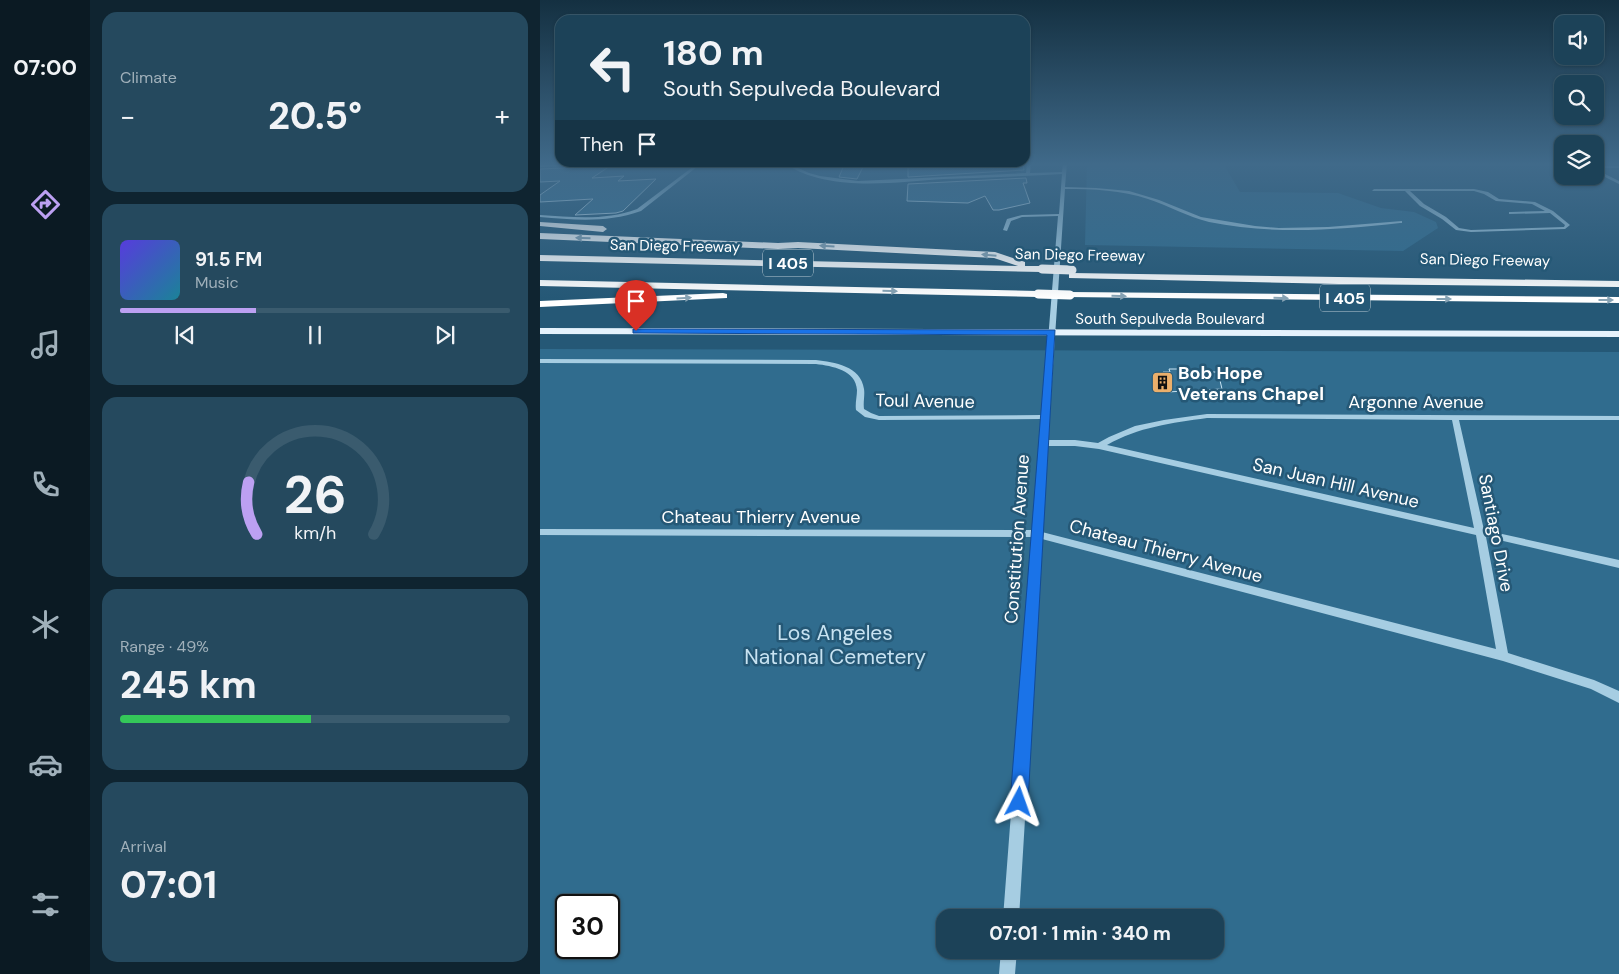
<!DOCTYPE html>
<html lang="en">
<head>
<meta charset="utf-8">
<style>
  body { margin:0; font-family:"DM Sans",sans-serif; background:#25495e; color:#f1f3f6; height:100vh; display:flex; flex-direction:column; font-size:19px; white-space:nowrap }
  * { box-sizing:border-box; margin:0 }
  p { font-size:16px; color:#a0b0ba }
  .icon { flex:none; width:28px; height:28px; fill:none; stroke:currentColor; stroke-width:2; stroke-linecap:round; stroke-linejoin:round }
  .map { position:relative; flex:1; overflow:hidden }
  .drawer { display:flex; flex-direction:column; gap:12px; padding:12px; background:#0f2430; width:450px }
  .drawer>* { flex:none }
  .top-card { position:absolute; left:15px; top:15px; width:475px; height:152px; border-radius:15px; box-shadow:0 1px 4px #0004,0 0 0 1px #3a5b6e; background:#1c4258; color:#f1f3f6; overflow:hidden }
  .buttons { position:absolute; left:1014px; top:15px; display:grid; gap:10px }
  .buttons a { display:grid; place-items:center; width:50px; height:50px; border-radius:10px; background:#1c4258; box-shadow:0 1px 4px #0004,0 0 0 1px #3a5b6e; font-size:25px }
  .speed { position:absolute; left:15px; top:894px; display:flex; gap:10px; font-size:25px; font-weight:700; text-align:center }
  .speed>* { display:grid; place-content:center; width:65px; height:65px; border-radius:50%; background:#1c4258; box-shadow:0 1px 4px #0004,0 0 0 1px #3a5b6e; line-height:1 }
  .speed .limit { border:2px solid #111; border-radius:8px; background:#fff; color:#111 }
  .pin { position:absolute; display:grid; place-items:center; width:42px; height:42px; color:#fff; margin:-51px -21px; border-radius:50% 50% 50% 0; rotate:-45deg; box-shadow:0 0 5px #0007 }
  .pin .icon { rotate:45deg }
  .me { position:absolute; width:55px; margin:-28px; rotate:4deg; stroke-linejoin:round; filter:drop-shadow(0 0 4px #0008) }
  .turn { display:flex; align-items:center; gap:18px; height:105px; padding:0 25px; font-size:22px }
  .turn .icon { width:65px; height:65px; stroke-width:2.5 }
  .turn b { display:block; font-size:35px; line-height:42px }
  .then { display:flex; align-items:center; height:48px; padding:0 25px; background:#0003; gap:10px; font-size:19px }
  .big { font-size:38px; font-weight:700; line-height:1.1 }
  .drawer .tile { flex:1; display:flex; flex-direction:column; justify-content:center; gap:8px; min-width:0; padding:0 18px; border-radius:15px; background:#25495e }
  .drawer .dial { align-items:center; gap:0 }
  .dial svg { height:130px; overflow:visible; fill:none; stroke:#3a5b6e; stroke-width:7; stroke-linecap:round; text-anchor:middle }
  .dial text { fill:#f1f3f6; stroke:none }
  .song { display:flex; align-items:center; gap:15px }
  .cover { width:60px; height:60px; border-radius:8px; background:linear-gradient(135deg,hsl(250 70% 55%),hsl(190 70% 35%)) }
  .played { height:5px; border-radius:2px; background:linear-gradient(90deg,#bca0f2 35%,#3a5b6e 35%) }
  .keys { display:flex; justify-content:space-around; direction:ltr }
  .heat { display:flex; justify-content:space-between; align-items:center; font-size:28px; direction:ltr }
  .charge { height:8px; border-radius:4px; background:linear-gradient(90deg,#34c759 49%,#3a5b6e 0) }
  .trip { position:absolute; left:396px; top:909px; width:288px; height:50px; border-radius:15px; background:#1c4258; box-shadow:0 1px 4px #0004,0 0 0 1px #3a5b6e; font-weight:700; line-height:50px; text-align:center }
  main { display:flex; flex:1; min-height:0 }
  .tabs { display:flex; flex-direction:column; width:90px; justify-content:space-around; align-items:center; background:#0b1a23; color:#a0b0ba }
  .tabs .icon { width:35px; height:35px }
  .tabs .active { color:#bca0f2 }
  .tabs b { font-size:22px; color:#f1f3f6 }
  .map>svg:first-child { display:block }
  .green { fill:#306c8e; fill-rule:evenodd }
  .building { fill:#367193; stroke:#c8e3f2 }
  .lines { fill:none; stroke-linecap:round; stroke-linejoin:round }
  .minor { fill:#a6cde2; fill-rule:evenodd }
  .major { fill:#e5f2fc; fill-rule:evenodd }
  .highway { fill:#fff; fill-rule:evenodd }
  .highway-bridge { stroke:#fff; stroke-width:9 }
  .oneway { fill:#87a3b4 }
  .route { fill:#1a73e8; stroke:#114b97 }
  .labels { text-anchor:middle; stroke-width:5; stroke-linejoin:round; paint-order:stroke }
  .far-street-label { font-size:15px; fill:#fff; stroke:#255876 }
  .shield { fill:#255876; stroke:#becdd6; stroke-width:1 }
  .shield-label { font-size:16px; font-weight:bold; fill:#fff }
  .poi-label { font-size:18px; font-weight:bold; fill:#fff; stroke:#255876; text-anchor:start }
  .street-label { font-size:18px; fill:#fff; stroke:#255876 }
  .near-park-label { font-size:21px; fill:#c8e3f2; stroke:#255876 }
</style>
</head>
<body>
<main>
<nav class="tabs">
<b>07:00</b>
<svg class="icon active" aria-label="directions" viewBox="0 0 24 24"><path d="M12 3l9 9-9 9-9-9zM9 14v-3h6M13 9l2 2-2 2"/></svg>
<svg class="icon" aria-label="music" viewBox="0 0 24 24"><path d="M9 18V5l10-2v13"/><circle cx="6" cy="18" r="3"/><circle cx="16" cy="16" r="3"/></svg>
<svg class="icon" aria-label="phone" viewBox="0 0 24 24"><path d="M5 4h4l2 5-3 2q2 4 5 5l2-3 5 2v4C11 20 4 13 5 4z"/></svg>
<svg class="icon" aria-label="climate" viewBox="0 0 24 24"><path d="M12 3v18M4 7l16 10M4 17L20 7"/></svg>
<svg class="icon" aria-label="car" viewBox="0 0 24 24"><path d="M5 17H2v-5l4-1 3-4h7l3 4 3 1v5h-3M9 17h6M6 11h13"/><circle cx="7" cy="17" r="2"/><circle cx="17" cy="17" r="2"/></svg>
<svg class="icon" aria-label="filters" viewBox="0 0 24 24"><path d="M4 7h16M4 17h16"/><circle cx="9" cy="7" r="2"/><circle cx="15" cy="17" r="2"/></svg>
</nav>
<section class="drawer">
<div class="tile"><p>Climate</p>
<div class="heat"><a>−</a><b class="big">20.5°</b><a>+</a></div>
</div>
<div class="tile">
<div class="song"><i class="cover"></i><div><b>91.5 FM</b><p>Music</p></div></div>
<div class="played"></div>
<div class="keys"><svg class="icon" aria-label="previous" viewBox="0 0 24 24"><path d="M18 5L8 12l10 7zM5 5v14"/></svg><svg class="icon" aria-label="pause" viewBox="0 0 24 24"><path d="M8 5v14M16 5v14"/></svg><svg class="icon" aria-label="next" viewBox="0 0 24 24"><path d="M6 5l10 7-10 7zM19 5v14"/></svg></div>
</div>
<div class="tile dial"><svg viewBox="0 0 100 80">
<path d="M14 69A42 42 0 1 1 86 69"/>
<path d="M14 69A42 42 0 0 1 9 37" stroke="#bca0f2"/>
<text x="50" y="56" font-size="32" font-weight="700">26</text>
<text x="50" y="72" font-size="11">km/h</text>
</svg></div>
<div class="tile"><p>Range · 49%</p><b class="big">245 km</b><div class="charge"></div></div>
<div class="tile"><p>Arrival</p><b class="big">07:01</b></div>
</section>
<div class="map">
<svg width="1079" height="974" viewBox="0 0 1079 974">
  <rect width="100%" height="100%" fill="#255876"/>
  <path class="green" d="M 547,163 L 683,163 L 700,192 L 798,193 L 841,208 L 874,212 L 896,222 L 898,228 L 863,251 L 545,245 Z
    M 0,349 L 1079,352 L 1079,974 L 0,974 ZM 26,905 L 69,905 L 69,948 L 26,948 ZM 405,918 L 675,918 L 675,950 L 405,950 Z"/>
  <path class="building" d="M 305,163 L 325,163 L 317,179 L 299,177 Z
    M 368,163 L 483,163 L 484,170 L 368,177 Z
    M 70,166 L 52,178 L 84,176 L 78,181 L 116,179 L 83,211 L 76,213 L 35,215 L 53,199 L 0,202 L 0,195 L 20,181 L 0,182 L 0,169 Z
    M 486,178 L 487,183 L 483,183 L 490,203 L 459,210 L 453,210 L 445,196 L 428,203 L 367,201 L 368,184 Z
    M 629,369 L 649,369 L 649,372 L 678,372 L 682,389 L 627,392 L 623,372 L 630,372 Z"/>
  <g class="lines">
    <path class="minor" d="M 64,163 L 91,163 L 0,167 L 0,165 Z
      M 158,163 L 162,163 L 101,211 C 67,223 35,220 0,217 L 0,215 C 33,217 65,221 97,209 Z
      M 244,163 L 248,163 L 269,173 L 280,176 L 318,181 L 486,173 L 487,163 L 491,163 L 490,173 L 522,172 L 523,163 L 527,163 L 525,187 L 556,188 L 589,191 L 619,200 L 661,217 L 715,226 L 739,228 L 788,227 L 862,221 L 862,223 L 860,223 C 796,230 733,235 669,222 C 648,217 629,206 608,199 C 582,190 553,189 525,189 L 508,440 L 535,440 L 558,443 L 569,437 L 595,426 L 624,420 L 667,414 L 1079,416 L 1079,420 L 919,420 L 944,530 L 1079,560 L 1079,568 L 946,537 L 968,653 L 1054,680 L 1079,691 L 1079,703 L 1051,689 L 963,661 L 502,539 L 479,918 L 463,918 L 492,537 L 0,535 L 0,529 L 493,530 L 501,419 L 339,420 L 325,417 L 316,410 C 315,403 317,397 317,390 C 316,370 292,366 276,364 L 0,363 L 0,359 L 276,360 C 294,362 321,366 324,389 C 325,395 323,402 324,409 L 331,413 L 339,416 L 502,415 L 518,216 L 482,217 L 471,221 L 467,231 L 463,230 L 467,219 L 482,215 L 519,214 L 522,174 C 483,176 444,178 404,179 C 354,182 288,193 244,163 ZM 667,418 L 912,420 L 934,528 L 567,445 C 598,427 632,423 667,418 ZM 508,446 L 535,446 L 559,449 L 936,535 L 956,649 L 502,532 Z
      M 1055,166 L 1079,166 L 1079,168 L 1055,168 Z
      M 1055,169 L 1079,181 L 1079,184 L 1055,172 Z
      M 834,189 L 934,189 L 948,192 L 959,199 L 995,202 L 1013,211 L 1030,225 L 1025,229 L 931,232 L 916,230 L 902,219 L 880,206 L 865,191 L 832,191 ZM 870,191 L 934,191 L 944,194 L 956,201 L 992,204 L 1005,211 L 971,212 L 969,212 L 969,214 L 1010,213 L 1025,225 L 1024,227 L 931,230 L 919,228 L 906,217 L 884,204 Z
      M 461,950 L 477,950 L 475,974 L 459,974 Z"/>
    <path class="major" d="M 0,328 L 1079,331 L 1079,337 L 0,334 Z"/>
    <path class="highway" d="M 0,222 L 63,226 L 67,229 L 63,232 L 0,226 Z
      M 0,233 L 238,243 L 258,242 L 455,252 L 485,262 L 485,266 L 502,266 L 507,269 L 502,272 L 0,261 L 0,255 L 478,266 L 454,258 L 258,248 L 238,249 L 0,239 Z
      M 532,273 L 1079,281 L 1079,287 L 799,284 L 529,278 L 529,274 Z
      M 0,280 L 498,291 L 503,294 L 498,297 L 0,286 Z
      M 530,292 L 1079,297 L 1079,303 L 526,297 L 525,295 Z
      M 183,293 L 187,294 L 187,298 L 0,307 L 0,301 Z"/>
    <path class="highway-bridge" d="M 502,269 L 532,270
      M 498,294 L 530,295"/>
  </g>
  <defs><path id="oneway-solid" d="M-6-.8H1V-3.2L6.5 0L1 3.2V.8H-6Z" transform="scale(1.25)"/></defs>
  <g class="oneway">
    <use href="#oneway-solid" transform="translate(43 238) rotate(-178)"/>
    <use href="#oneway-solid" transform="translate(287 246) rotate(-177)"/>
    <use href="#oneway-solid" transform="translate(449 255) rotate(-175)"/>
    <use href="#oneway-solid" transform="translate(350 291) rotate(1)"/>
    <use href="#oneway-solid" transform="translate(579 296) rotate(1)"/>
    <use href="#oneway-solid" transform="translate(144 298) rotate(-3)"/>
    <use href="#oneway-solid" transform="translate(741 298) rotate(1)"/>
    <use href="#oneway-solid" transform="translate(904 299)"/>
    <use href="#oneway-solid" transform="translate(1066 300)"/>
  </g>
  <linearGradient id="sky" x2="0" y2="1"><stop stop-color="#143041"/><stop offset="0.55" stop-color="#406a8a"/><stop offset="1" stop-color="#406a8a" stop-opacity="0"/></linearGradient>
  <rect width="1079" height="299" fill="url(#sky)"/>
  <path class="route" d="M 93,329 L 515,330 L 488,802 L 485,809 L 479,811 L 473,809 L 470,802 L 507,335 L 96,333 L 93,333 Z"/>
  <defs>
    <symbol id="building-square" viewBox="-11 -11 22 22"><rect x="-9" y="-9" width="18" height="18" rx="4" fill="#ebaf6b" stroke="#255876"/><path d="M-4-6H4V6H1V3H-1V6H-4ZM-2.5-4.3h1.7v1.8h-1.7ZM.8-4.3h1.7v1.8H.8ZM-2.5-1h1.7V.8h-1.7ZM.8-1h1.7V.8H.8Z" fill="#111"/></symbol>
  </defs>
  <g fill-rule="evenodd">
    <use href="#building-square" x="610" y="370" width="25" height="25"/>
  </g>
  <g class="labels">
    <g class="far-street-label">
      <text transform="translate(135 246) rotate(1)" y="5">San Diego Freeway</text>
      <text transform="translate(540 255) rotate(1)" y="5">San Diego Freeway</text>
      <text transform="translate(945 260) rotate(1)" y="5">San Diego Freeway</text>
      <text x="630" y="324">South Sepulveda Boulevard</text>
    </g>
    <g class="shield">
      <rect x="223" y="249.5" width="50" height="27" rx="4"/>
      <rect x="780" y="284.5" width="50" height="27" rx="4"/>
    </g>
    <g class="shield-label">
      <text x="248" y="269">I 405</text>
      <text x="805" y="304">I 405</text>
    </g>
    <g class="poi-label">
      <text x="638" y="379">Bob Hope<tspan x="638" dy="21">Veterans Chapel</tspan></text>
    </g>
    <g class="street-label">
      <text transform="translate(385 401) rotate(1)" y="6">Toul Avenue</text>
      <text x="876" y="408">Argonne Avenue</text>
      <text transform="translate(796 483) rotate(13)" y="6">San Juan Hill Avenue</text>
      <text x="221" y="523">Chateau Thierry Avenue</text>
      <text transform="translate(956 533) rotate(79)" y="6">Santiago Drive</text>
      <text transform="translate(477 539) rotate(-86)" y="6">Constitution Avenue</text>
      <text transform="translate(626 551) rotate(15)" y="6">Chateau Thierry Avenue</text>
    </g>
    <g class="near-park-label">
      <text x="295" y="640">Los Angeles<tspan x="295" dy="24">National Cemetery</tspan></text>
    </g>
  </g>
</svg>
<div class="buttons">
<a><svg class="icon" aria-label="sound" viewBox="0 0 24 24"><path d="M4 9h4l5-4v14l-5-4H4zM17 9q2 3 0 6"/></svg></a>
<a><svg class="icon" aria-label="search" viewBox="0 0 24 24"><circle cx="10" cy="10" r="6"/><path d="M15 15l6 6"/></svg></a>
<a><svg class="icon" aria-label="layers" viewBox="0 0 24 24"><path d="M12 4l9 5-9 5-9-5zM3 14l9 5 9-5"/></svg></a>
</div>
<div class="speed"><div class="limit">30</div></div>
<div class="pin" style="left:96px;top:331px;background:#d93025"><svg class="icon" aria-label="arrive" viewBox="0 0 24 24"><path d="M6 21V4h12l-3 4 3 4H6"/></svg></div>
<svg class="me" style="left:479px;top:802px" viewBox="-20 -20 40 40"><path d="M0-17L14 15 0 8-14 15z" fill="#1a73e8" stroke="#fff" stroke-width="4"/></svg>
<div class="trip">07:01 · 1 min · 340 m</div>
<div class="top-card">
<div class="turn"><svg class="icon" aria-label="left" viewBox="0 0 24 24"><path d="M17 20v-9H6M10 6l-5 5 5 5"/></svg><div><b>180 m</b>South Sepulveda Boulevard</div></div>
<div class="then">Then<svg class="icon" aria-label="arrive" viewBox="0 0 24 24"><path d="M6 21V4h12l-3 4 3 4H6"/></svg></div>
</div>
</div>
</main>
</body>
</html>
